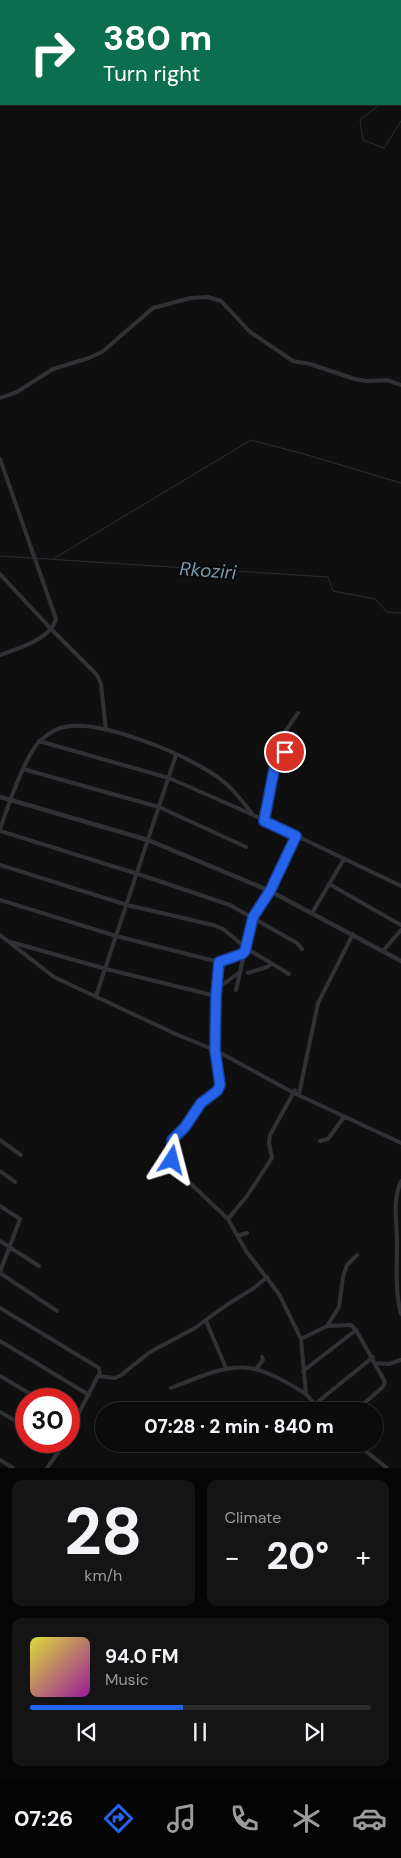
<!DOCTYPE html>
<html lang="en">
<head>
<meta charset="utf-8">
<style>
  body { margin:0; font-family:"DM Sans",sans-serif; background:#141415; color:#f1f3f6; height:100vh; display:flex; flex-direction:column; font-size:19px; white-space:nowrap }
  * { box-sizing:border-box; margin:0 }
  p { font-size:16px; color:#9a9b9d }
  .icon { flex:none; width:28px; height:28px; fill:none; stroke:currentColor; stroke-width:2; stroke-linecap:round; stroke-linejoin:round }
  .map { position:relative; height:1468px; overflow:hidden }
  .details { display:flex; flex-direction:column; gap:12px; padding:12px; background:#060607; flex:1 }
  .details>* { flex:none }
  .banner { position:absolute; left:0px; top:0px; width:401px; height:105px; box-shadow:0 1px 4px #0004,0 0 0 1px #2b2b2d; background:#0b6e4f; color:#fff; overflow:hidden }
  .speed { position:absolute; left:15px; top:1388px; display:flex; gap:10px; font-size:25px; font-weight:700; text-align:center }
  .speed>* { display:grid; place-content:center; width:65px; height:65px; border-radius:50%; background:#0b0b0c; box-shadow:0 1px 4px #0004,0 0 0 1px #2b2b2d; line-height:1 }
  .speed .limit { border:8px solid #d22; background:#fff; color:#111 }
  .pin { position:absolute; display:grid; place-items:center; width:42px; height:42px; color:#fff; margin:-21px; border:2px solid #fff; border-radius:50%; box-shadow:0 1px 5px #0007 }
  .me { position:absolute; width:55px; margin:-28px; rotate:9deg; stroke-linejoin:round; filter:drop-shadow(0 0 4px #0008) }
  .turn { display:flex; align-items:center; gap:18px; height:105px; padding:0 20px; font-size:22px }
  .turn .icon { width:65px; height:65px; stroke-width:2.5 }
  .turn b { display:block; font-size:35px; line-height:42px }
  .big { font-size:38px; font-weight:800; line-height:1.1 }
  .details .widget { flex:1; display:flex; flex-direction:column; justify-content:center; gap:8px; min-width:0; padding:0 18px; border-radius:10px; background:#141415 }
  .details .dial { align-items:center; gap:0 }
  .dial b { font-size:65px; line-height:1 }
  .song { display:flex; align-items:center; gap:15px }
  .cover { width:60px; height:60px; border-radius:8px; background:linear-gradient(135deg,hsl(60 70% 55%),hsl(300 70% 35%)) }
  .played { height:5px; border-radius:2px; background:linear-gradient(90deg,#2563eb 45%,#2b2b2d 45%) }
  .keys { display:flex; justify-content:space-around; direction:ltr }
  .heat { display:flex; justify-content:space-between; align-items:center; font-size:28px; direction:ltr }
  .details .tiles { flex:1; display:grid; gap:12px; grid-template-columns:1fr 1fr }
  .widget:last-child { grid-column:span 2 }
  .trip { position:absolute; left:95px; top:1402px; width:288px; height:50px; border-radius:25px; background:#0b0b0c; box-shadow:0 1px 4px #0004,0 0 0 1px #2b2b2d; font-weight:800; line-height:50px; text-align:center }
  .menu { display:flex; height:80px; justify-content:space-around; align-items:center; background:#040405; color:#9a9b9d }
  .menu .icon { width:35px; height:35px }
  .menu .active { color:#2563eb }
  .menu b { font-size:22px; color:#f1f3f6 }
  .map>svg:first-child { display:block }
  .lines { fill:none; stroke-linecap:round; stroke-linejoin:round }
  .stream { stroke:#262e33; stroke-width:1 }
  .minor { stroke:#303135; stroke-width:4 }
  .tertiary { stroke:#303135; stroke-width:4.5 }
  .route-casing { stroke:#184099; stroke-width:12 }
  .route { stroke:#2563eb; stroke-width:9 }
  .labels { text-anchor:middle; stroke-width:5; stroke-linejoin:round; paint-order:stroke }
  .water-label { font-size:19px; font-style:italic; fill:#7998aa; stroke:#0a0a0b }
</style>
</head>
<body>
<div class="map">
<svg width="401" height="1468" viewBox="0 0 401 1468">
  <rect width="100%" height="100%" fill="#0f0f10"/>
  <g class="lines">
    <path class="stream" d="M 350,0 L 351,1
      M 339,1 L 342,0
      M 0,49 L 1,49
      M 380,104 L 360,120 L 363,140 L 384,148 L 401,121
      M 0,556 L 328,577 L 333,591 L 375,599 L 387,612 L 401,613
      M 53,559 L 251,440 L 304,454 L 401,483"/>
    <path class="minor" d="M 0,398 L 17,392 L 53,369 L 89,358 L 102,352 L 153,308 L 191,298 L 208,297 L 221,301 L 250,332 L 293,361 L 310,364 L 355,379 L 367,381 L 387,380 L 401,385
      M 0,459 L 56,619 C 51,639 17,649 0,655
      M 0,574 L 51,629 L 97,675 L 101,684 L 106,730
      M 39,741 L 169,778 L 251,814
      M 23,769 L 159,807 L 246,847
      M 264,821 L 274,770 L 285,752 L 280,739 L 298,713
      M 0,829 C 7,809 26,752 41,740 C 47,735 56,728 64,727 C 101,719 181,753 213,774 C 230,784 241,800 253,815 L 401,886
      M 0,831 L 138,874 L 230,905 L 297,943 L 302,949
      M 0,865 L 127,905 L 213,925 L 223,929 L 246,948 L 289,974
      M 329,884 L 401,925
      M 0,900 L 116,936 L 219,962 L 241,954 L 245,951 L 253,917 L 270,891 L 295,836
      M 312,913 L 344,859
      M 0,935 L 54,977 L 180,1036 L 215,1050 L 294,1093 L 401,1143
      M 11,942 L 106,969 L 216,996
      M 383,951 L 401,930
      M 219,962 L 216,996 L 215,1050 L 220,1085 L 217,1091 L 201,1103 L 185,1127 L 172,1140 L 172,1166 L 228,1219 L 246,1251 L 279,1294 L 301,1339 L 306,1394 L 321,1411
      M 248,973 L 267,967 L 271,964
      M 217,984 L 222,985 L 240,972
      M 236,990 L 243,959 L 241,954
      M 96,996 L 176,755
      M 299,1094 L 318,1003 L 353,934
      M 0,1140 L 21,1155
      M 320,1141 L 328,1139 L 344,1117
      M 0,1171 L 15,1182
      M 401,1181 C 392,1202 397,1221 397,1243 C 397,1265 395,1293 401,1314
      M 0,1206 L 20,1219 L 0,1272
      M 228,1219 L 247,1196 L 272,1158 L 269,1143 L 270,1135 L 295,1090
      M 238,1236 L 247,1233
      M 0,1241 L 39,1266
      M 0,1273 L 57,1311
      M 0,1308 L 99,1368 L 100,1376
      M 206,1321 L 226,1368
      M 327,1326 L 339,1307 L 343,1277 L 347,1265 L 357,1255
      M 301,1339 L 327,1326 L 351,1325 L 356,1330 L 385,1382 L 383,1387 L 355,1411
      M 0,1341 L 89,1395
      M 375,1363 L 389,1364 L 401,1360
      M 256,1369 L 263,1360 L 262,1357
      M 303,1371 L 356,1330
      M 0,1376 L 39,1399
      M 171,1388 C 234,1363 246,1356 306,1394
      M 315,1404 L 373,1357
      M 0,1412 L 26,1427
      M 69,1416 L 75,1420
      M 69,1432 L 98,1376 L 115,1378 L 121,1375 L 150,1352 L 195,1328 L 228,1304 L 254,1288 L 267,1277
      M 357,1444 L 387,1468
      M 0,1460 L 13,1468
      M 47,1468 L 61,1448 L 50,1441"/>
    <path class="tertiary" d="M 0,797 L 148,840 L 270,891 L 401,961"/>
  </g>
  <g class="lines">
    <defs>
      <path id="route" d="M 172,1160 L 172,1140 L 185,1127 L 201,1103 L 217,1091 L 220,1085 L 215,1050 L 216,996 L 219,962 L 242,954 L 245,951 L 253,917 L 270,891 L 296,836 L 264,821 L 274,770 L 285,752"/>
    </defs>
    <use href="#route" class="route-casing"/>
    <use href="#route" class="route"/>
  </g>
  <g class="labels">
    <g class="water-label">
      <text transform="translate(208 570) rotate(4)" y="7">Rkoziri</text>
    </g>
  </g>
</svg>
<div class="speed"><div class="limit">30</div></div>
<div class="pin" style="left:285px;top:752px;background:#d93025"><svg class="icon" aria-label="arrive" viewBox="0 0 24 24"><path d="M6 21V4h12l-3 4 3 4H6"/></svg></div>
<svg class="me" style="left:172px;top:1160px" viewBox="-20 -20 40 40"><path d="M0-17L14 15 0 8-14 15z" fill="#2563eb" stroke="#fff" stroke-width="4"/></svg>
<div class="trip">07:28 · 2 min · 840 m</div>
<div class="banner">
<div class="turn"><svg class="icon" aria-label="right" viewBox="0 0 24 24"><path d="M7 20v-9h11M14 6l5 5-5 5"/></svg><div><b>380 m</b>Turn right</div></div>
</div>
</div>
<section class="details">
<div class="tiles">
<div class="widget dial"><b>28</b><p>km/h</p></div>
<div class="widget"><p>Climate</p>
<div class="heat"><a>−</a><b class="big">20°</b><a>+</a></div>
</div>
<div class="widget">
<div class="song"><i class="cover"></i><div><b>94.0 FM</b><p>Music</p></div></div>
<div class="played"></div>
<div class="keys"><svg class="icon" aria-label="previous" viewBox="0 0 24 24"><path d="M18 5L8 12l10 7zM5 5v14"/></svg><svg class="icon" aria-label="pause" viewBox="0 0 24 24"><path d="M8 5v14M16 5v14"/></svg><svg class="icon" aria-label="next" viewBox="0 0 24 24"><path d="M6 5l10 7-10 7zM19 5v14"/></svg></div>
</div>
</div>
</section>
<nav class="menu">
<b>07:26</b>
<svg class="icon active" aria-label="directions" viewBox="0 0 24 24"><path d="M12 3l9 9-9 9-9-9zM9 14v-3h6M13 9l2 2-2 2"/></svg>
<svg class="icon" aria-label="music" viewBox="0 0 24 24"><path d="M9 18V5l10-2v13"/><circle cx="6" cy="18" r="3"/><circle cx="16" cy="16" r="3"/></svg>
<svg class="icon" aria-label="phone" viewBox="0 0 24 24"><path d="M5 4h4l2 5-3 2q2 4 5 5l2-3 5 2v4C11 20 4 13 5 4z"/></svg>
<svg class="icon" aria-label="climate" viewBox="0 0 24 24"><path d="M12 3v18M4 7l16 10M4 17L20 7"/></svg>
<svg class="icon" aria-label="car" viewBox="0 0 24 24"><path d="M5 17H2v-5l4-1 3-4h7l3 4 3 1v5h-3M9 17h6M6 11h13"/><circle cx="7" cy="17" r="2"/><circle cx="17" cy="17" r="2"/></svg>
</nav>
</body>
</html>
